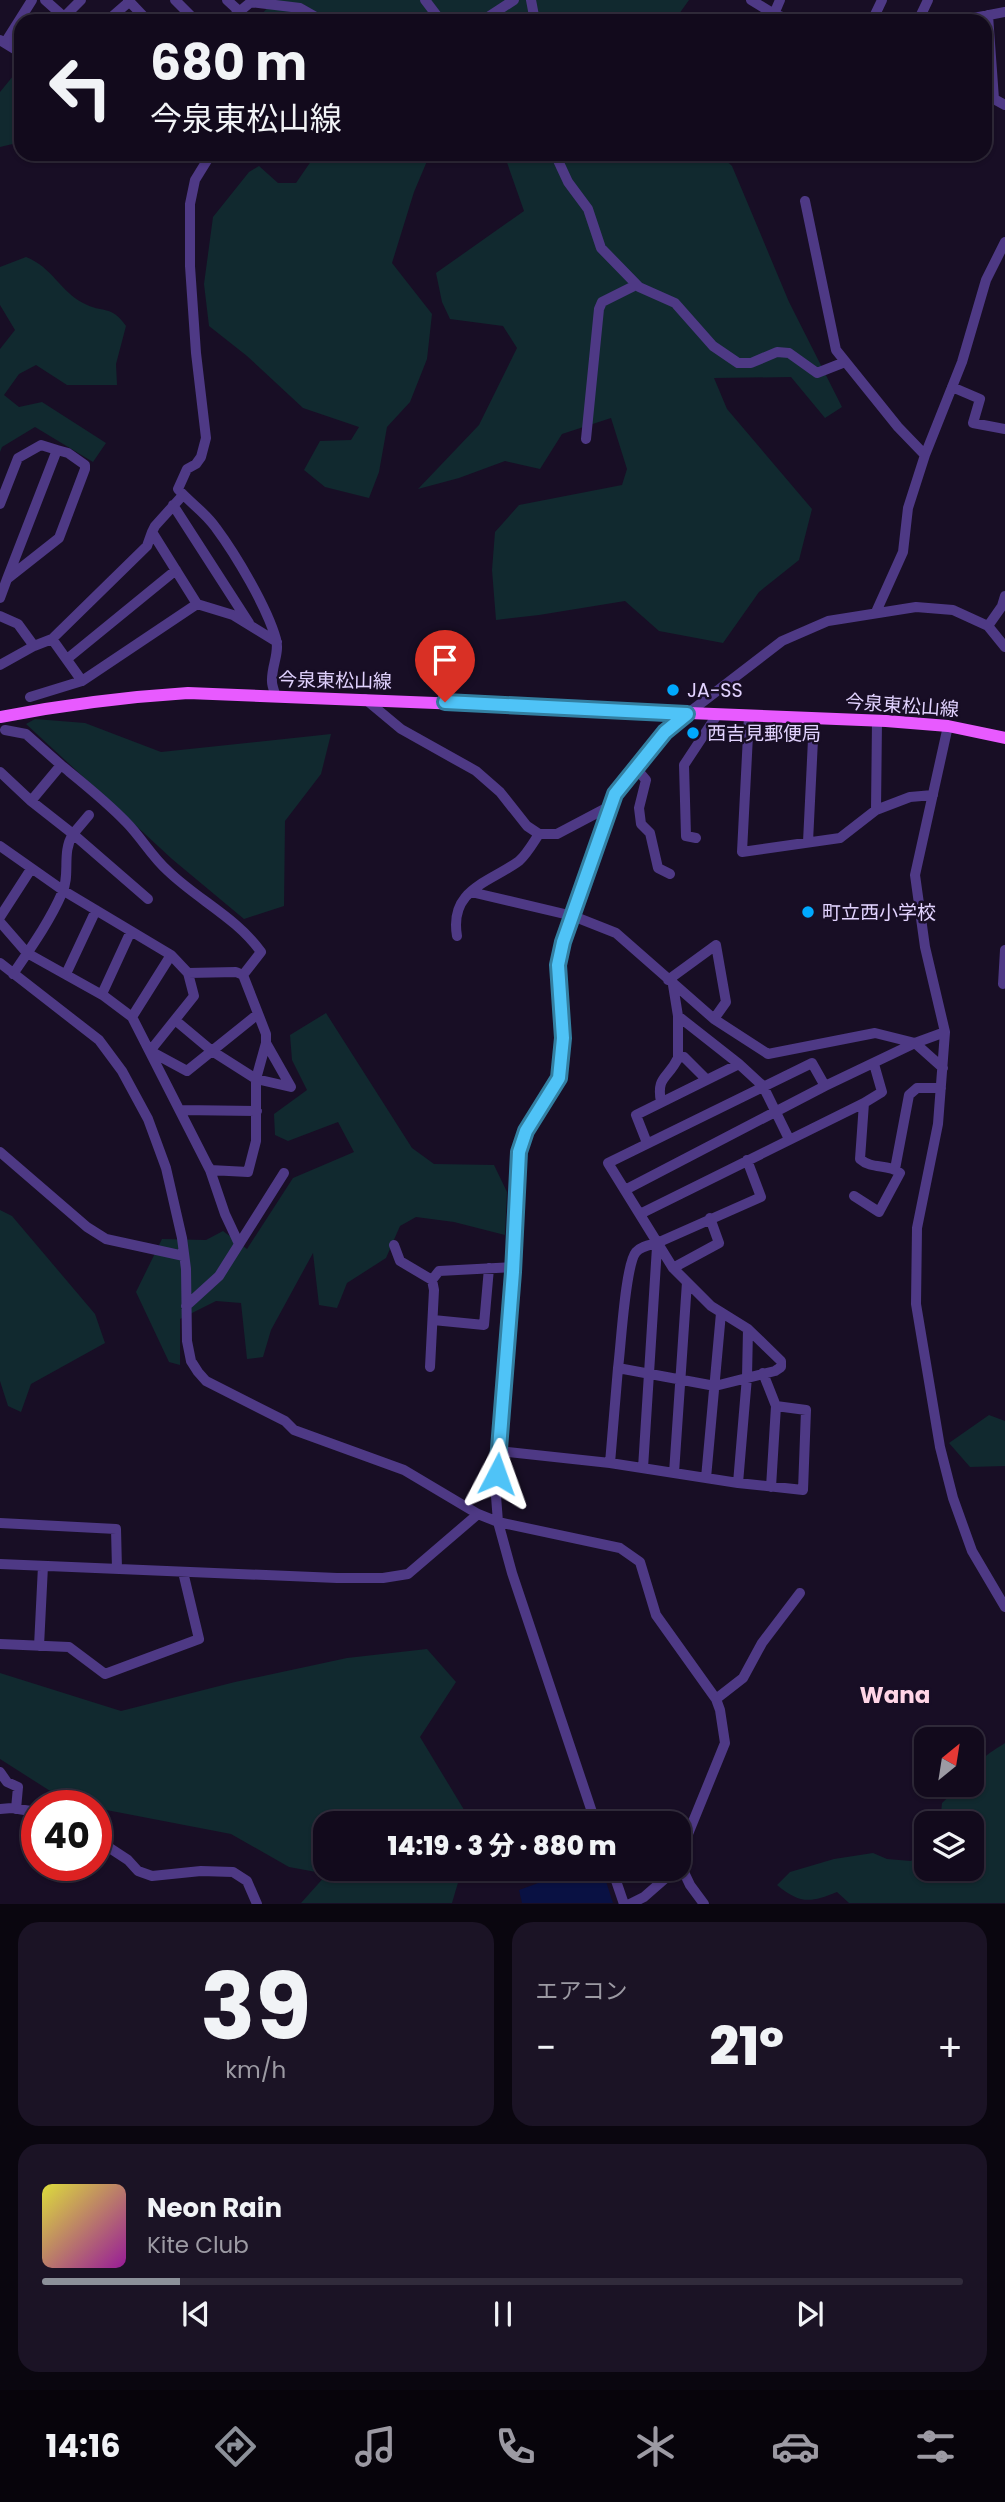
<!DOCTYPE html>
<html lang="ja">
<head>
<meta charset="utf-8">
<style>
  body { margin:0; font-family:Poppins,"Noto Sans JP",sans-serif; background:#1b1325; color:#f1f3f6; height:100vh; display:flex; flex-direction:column; font-size:26px; white-space:nowrap }
  * { box-sizing:border-box; margin:0 }
  p { font-size:23px; color:#9c9aa3 }
  .icon { flex:none; width:38px; height:38px; fill:none; stroke:currentColor; stroke-width:2; stroke-linecap:round; stroke-linejoin:round }
  .map { position:relative; height:1904px; overflow:hidden }
  .panel { display:flex; flex-direction:column; gap:18px; padding:18px; background:#0a060f; flex:1 }
  .panel>* { flex:none }
  .banner { position:absolute; left:14px; top:14px; width:978px; height:147px; border-radius:21px; box-shadow:0 2px 5px #0004,0 0 0 2px #312b3b; background:#120a1c; color:#f1f3f6; overflow:hidden }
  .needle { width:46px; rotate:30deg }
  .controls { position:absolute; left:914px; top:1727px; display:grid; gap:14px }
  .controls a { display:grid; place-items:center; width:70px; height:70px; border-radius:14px; background:#120a1c; box-shadow:0 2px 5px #0004,0 0 0 2px #312b3b; font-size:35px }
  .speed { position:absolute; left:21px; top:1790px; display:flex; gap:14px; font-size:35px; font-weight:700; text-align:center }
  .speed>* { display:grid; place-content:center; width:91px; height:91px; border-radius:50%; background:#120a1c; box-shadow:0 2px 5px #0004,0 0 0 2px #312b3b; line-height:1 }
  .speed .limit { border:10px solid #d22; background:#fff; color:#111 }
  .pin { position:absolute; display:grid; place-items:center; width:60px; height:60px; color:#fff; margin:-72px -30px; border-radius:50% 50% 50% 0; rotate:-45deg; box-shadow:0 0 7px #0007 }
  .pin .icon { rotate:45deg }
  .me { position:absolute; width:77px; margin:-38px; rotate:4deg; stroke-linejoin:round; filter:drop-shadow(0 0 5px #0008) }
  .turn { display:flex; align-items:center; gap:24px; height:147px; padding:0 21px; font-size:32px }
  .turn .icon { width:91px; height:91px; stroke-width:2.5 }
  .turn b { display:block; font-size:49px; line-height:60px }
  .big { font-size:52px; font-weight:800; line-height:1.1 }
  .panel .widget { flex:1; display:flex; flex-direction:column; justify-content:center; gap:10px; min-width:0; padding:0 24px; border-radius:21px; background:#1b1325 }
  .panel .dial { align-items:center; gap:0 }
  .dial b { font-size:91px; line-height:1 }
  .song { display:flex; align-items:center; gap:21px }
  .cover { width:84px; height:84px; border-radius:10px; background:linear-gradient(135deg,hsl(60 70% 55%),hsl(300 70% 35%)) }
  .played { height:7px; border-radius:4px; background:linear-gradient(90deg,#8c9099 15%,#312b3b 15%) }
  .keys { display:flex; justify-content:space-around; direction:ltr }
  .heat { display:flex; justify-content:space-between; align-items:center; font-size:38px; direction:ltr }
  .panel .tiles { flex:1; display:grid; gap:18px; grid-template-columns:1fr 1fr }
  .widget:last-child { grid-column:span 2 }
  .trip { position:absolute; left:313px; top:1811px; width:378px; height:70px; border-radius:21px; background:#120a1c; box-shadow:0 2px 5px #0004,0 0 0 2px #312b3b; font-weight:800; line-height:70px; text-align:center }
  .tabs { display:flex; height:112px; justify-content:space-around; align-items:center; background:#07040b; color:#9c9aa3 }
  .tabs .icon { width:49px; height:49px }
  .tabs .current { color:#8c9099 }
  .tabs b { font-size:32px; color:#f1f3f6 }
  .map>svg:first-child { display:block }
  .green { fill:#11292f }
  .water { fill:#091143 }
  .lines { fill:none; stroke-linecap:round; stroke-linejoin:round }
  .minor { stroke:#4e3985; stroke-width:10 }
  .major { stroke:#e85aff; stroke-width:12 }
  .route-casing { stroke:#337fa1; stroke-width:18 }
  .route { stroke:#4fc3f7; stroke-width:12 }
  .poi-dot { fill:#00a9fe; stroke:#180e25; stroke-width:2.5 }
  .labels { text-anchor:middle; stroke-width:5; stroke-linejoin:round; paint-order:stroke }
  .street-label { font-size:19px; fill:#e2d3ff; stroke:#180e25 }
  .poi-label { font-size:19px; fill:#e2d3ff; stroke:#180e25; text-anchor:start }
  .quarter-label { font-size:23px; font-weight:bold; fill:#ffd5e6; stroke:#180e25 }
</style>
</head>
<body>
<div class="map">
<svg width="1005" height="1904" viewBox="0 0 1005 1904">
  <rect width="100%" height="100%" fill="#180e25"/>
  <path class="green" d="M 275,0 L 689,0 L 674,21 L 255,21 Z
    M 18,70 L 21,71 L 21,142 L 0,147 L 0,92 Z
    M 316,154 L 430,154 L 414,192 L 392,263 L 432,314 L 427,359 L 410,402 L 387,427 L 379,472 L 369,498 L 325,487 L 304,470 L 320,441 L 351,440 L 359,427 L 303,408 L 247,356 L 209,326 L 204,284 L 213,217 L 249,172 L 259,166 L 278,183 L 296,183 Z
    M 504,154 L 719,154 L 732,166 L 789,302 L 842,407 L 825,418 L 791,377 L 714,378 L 727,409 L 812,509 L 799,560 L 759,592 L 723,643 L 659,631 L 625,601 L 539,615 L 496,620 L 492,570 L 495,532 L 519,505 L 622,485 L 627,469 L 611,418 L 562,434 L 540,469 L 505,461 L 459,478 L 418,489 L 479,425 L 517,348 L 503,326 L 450,319 L 442,302 L 436,273 L 524,211 Z
    M 26,257 C 52,267 61,292 83,303 C 103,314 111,304 126,326 L 116,364 L 117,385 L 67,385 L 36,365 L 19,374 L 4,395 L 19,407 L 42,402 L 106,443 L 93,462 L 35,427 L 2,447 L 0,452 L 0,349 L 15,330 L 0,305 L 0,267 Z
    M 35,719 L 85,723 L 161,752 L 331,734 L 321,774 L 285,821 L 284,906 L 244,919 L 172,859 L 26,724 Z
    M 326,1013 L 412,1148 L 434,1164 L 494,1165 L 507,1192 L 505,1235 L 454,1222 L 416,1217 L 400,1226 L 386,1258 L 347,1283 L 337,1308 L 319,1305 L 313,1253 L 271,1330 L 263,1357 L 247,1359 L 241,1303 L 216,1301 L 180,1319 L 180,1365 L 169,1362 L 136,1292 L 162,1239 L 206,1240 L 223,1231 L 247,1249 L 293,1178 L 354,1152 L 338,1122 L 288,1141 L 275,1135 L 274,1114 L 307,1090 L 292,1060 L 290,1035 Z
    M 0,1210 L 12,1216 L 95,1314 L 105,1343 L 31,1384 L 21,1412 L 8,1406 L 0,1381 Z
    M 989,1415 L 1005,1421 L 1005,1466 L 970,1467 L 949,1443 Z
    M 427,1649 L 456,1682 L 420,1737 L 472,1823 L 326,1824 L 326,1869 L 462,1869 L 452,1903 L 301,1903 L 327,1874 L 289,1867 L 231,1834 L 96,1808 L 96,1806 L 69,1803 L 0,1759 L 0,1673 L 121,1711 L 235,1682 L 347,1658 Z
    M 1005,1743 L 1005,1903 L 849,1903 L 837,1892 C 810,1903 800,1904 777,1885 L 790,1872 L 834,1859 L 873,1853 L 887,1859 L 911,1861 L 926,1846 L 926,1869 L 971,1869 L 971,1824 L 940,1823 L 942,1803 L 961,1785 L 971,1785 C 971,1763 988,1754 1005,1743 Z"/>
  <path class="water" d="M 577,1869 L 602,1869 L 613,1903 L 522,1903 L 519,1890 Z"/>
  <g class="lines">
    <path class="minor" d="M 45,0 L 63,16 L 74,21
      M 128,0 L 148,21
      M 175,0 L 196,21
      M 227,0 L 239,11
      M 425,0 L 441,21
      M 531,0 L 535,21
      M 751,0 L 774,14 L 785,18 L 817,17 L 846,21
      M 774,14 L 780,0
      M 988,15 L 994,99 L 1005,105
      M 60,21 L 81,0
      M 107,21 L 130,1
      M 228,21 L 251,2 L 300,8 L 323,21
      M 482,21 L 514,0
      M 872,21 L 882,0
      M 918,21 L 928,0
      M 958,21 L 1005,12
      M 0,40 L 21,53
      M 5,43 L 32,0
      M 211,154 L 195,180 L 190,204 L 190,266 L 196,353 L 206,438 L 201,457 L 196,464 L 187,469 L 178,489 C 190,503 205,512 216,528 C 236,555 267,607 276,639 C 280,653 271,667 272,682 C 272,686 275,693 276,697
      M 555,154 L 568,182 L 588,209 L 601,248 L 639,287 L 675,303 L 713,346 L 738,363 L 751,363 L 777,352 L 789,353 L 817,373 L 845,362
      M 805,201 L 836,350 L 898,427 L 925,455
      M 952,387 L 980,399 L 973,423 L 1005,429
      M 586,439 L 599,309 L 602,302 L 636,285
      M 183,495 L 155,526 L 152,532 L 197,604 L 233,615 L 277,642
      M 0,504 L 18,458 L 41,445 L 57,450
      M 173,505 L 249,623
      M 0,598 L 7,579 L 57,450 L 68,453 L 85,465 L 85,469 L 59,538 L 7,579
      M 876,612 L 903,552 L 908,508 L 925,455 L 962,362 L 986,280 L 1005,242
      M 0,616 L 18,624 L 34,646 L 0,665
      M 988,626 L 1002,606 L 1005,596
      M 34,646 L 52,639 L 147,546 L 152,532
      M 67,659 L 176,570
      M 82,681 L 197,604
      M 30,697 L 82,681 L 52,639
      M 365,699 L 401,729 L 476,771 L 500,792 L 527,826 L 539,834 L 557,834 L 612,805
      M 749,716 L 742,852 L 840,838 L 876,810 L 910,797 L 933,795
      M 948,726 L 915,875 L 925,947 L 945,1032 L 938,1124 L 917,1228 L 916,1304 L 940,1447 L 953,1498 L 972,1551 L 1005,1607
      M 5,730 L 26,734 L 61,765
      M 635,767 L 646,780 L 639,808 L 641,824 L 650,833 L 658,868 L 670,874
      M 0,772 L 31,801 L 73,834 C 61,853 71,875 62,893 C 50,921 30,949 13,974
      M 31,801 L 61,765 C 83,783 106,801 126,822 C 141,837 152,857 168,871 C 198,900 237,918 261,952 L 243,975
      M 876,810 L 877,721
      M 89,815 L 73,834 L 148,899
      M 696,838 L 686,836 L 684,765 L 717,715
      M 808,842 L 814,719
      M 0,846 L 64,891 L 171,955 L 188,973 L 194,996 L 150,1051
      M 471,892 L 573,916 L 616,933 L 714,1019 L 768,1054 L 875,1033 L 915,1043 L 945,1032
      M 0,917 L 31,869
      M 0,922 L 27,953 L 104,996 L 132,1017 L 210,1170 L 248,1172 L 256,1141 L 256,1079 L 266,1043 L 266,1034 L 243,975 L 236,972 L 188,973
      M 457,936 C 449,889 489,883 519,861 C 527,854 533,843 539,834
      M 0,963 L 99,1040 L 122,1071 L 148,1119 L 166,1168 L 182,1238 L 186,1269 L 187,1341 L 191,1361 L 198,1372 L 206,1381 L 285,1421 L 294,1430 L 404,1470 L 478,1514 L 498,1522 L 620,1548 L 640,1562 L 656,1615 L 716,1699 L 720,1710 L 725,1743 L 688,1834 L 681,1866 L 690,1885 L 704,1904
      M 66,974 L 96,910
      M 668,980 L 716,945 L 726,1002 L 714,1019
      M 1003,984 L 1005,950
      M 673,985 L 678,1016 L 678,1058 L 684,1057 L 706,1079
      M 102,994 L 131,931
      M 678,1016 L 739,1064 L 763,1086 L 789,1139
      M 132,1017 L 171,955
      M 175,1020 L 212,1051 L 256,1079 L 291,1087 L 266,1043
      M 150,1051 L 187,1071 L 258,1014
      M 661,1102 C 656,1076 668,1079 678,1058
      M 180,1110 L 257,1111
      M 647,1143 L 636,1115 L 739,1064
      M 0,1152 L 87,1227 L 106,1239 L 184,1256
      M 747,1160 L 761,1197 L 657,1243 C 650,1245 641,1246 636,1252 C 625,1265 621,1347 618,1368 L 715,1386 L 775,1371 L 781,1367 L 781,1361 L 748,1329 L 711,1306 L 673,1268 L 608,1163 L 812,1063 L 825,1086
      M 209,1167 L 225,1214 L 239,1244
      M 895,1169 L 909,1095 L 917,1088 L 941,1088
      M 625,1190 L 825,1086 L 915,1043 L 943,1068
      M 854,1196 L 879,1212 L 900,1173 C 888,1163 872,1170 860,1159 L 864,1103 L 882,1092 L 874,1064
      M 640,1214 L 864,1103
      M 394,1245 L 400,1261 L 432,1280 L 434,1290 L 430,1367
      M 673,1268 L 719,1243 L 710,1218
      M 432,1280 L 439,1271 L 513,1267
      M 186,1306 L 219,1276 L 284,1173
      M 433,1320 L 484,1325 L 489,1268
      M 763,1373 L 776,1406 L 771,1487
      M 498,1451 L 610,1463 L 738,1483 L 803,1490 L 806,1410 L 776,1406
      M 610,1463 L 618,1368
      M 643,1468 L 657,1247
      M 674,1473 L 687,1282
      M 706,1478 L 721,1313
      M 738,1483 L 747,1377 L 748,1329
      M 0,1523 L 116,1529 L 117,1569
      M 0,1564 L 337,1578 L 383,1578 L 408,1574 L 478,1514
      M 0,1644 L 69,1647 L 105,1674 L 199,1639 L 183,1572
      M 39,1646 L 43,1566
      M 716,1699 L 743,1678 L 762,1643 L 800,1593
      M 0,1772 L 7,1782 L 18,1787 L 16,1809
      M 0,1809 L 12,1808 L 37,1812
      M 596,1824 L 512,1573 L 498,1522 L 496,1496 L 513,1272 L 519,1152 L 526,1131 L 559,1078 L 563,1038 L 558,965 L 563,942 L 615,794 L 665,732 L 687,714 L 782,641 L 828,621 L 916,607 L 953,610 L 988,626 L 1005,647
      M 96,1839 L 128,1860 L 138,1871 L 152,1876 L 201,1871 L 233,1872 L 247,1881 L 257,1904
      M 612,1869 L 624,1904
      M 630,1904 L 644,1897 L 676,1869"/>
    <path class="major" d="M 0,717 C 63,705 124,697 188,693 L 886,721 L 948,726 L 1005,738"/>
  </g>
  <g class="lines">
    <defs>
      <path id="route" d="M 445,702 L 687,714 L 665,732 L 615,794 L 563,942 L 558,965 L 563,1038 L 559,1078 L 526,1131 L 519,1152 L 513,1272 L 497,1474"/>
    </defs>
    <use href="#route" class="route-casing"/>
    <use href="#route" class="route"/>
  </g>
  <g class="poi-dot">
    <circle cx="673" cy="690" r="7"/>
    <circle cx="693" cy="733" r="7"/>
    <circle cx="808" cy="912" r="7"/>
  </g>
  <g class="labels">
    <g class="street-label">
      <text transform="translate(335 680) rotate(1)" y="7">今泉東松山線</text>
      <text transform="translate(902 705) rotate(4)" y="7">今泉東松山線</text>
    </g>
    <g class="poi-label">
      <text x="687" y="697">JA-SS</text>
      <text x="707" y="740">西吉見郵便局</text>
      <text x="822" y="919">町立西小学校</text>
    </g>
    <g class="quarter-label">
      <text x="895" y="1703">Wana</text>
    </g>
  </g>
</svg>
<div class="controls">
<a><svg class="needle" viewBox="-14 -14 28 28"><path d="M0-13l5 13h-10z" fill="#e53935"/><path d="M0 13l5-13h-10z" fill="#9c9aa3"/></svg></a>
<a><svg class="icon" aria-label="layers" viewBox="0 0 24 24"><path d="M12 4l9 5-9 5-9-5zM3 14l9 5 9-5"/></svg></a>
</div>
<div class="speed"><div class="limit">40</div></div>
<div class="pin" style="left:445px;top:702px;background:#d93025"><svg class="icon" aria-label="arrive" viewBox="0 0 24 24"><path d="M6 21V4h12l-3 4 3 4H6"/></svg></div>
<svg class="me" style="left:497px;top:1474px" viewBox="-20 -20 40 40"><path d="M0-17L14 15 0 8-14 15z" fill="#4fc3f7" stroke="#fff" stroke-width="4"/></svg>
<div class="trip">14:19 · 3 分 · 880 m</div>
<div class="banner">
<div class="turn"><svg class="icon" aria-label="left" viewBox="0 0 24 24"><path d="M17 20v-9H6M10 6l-5 5 5 5"/></svg><div><b>680 m</b>今泉東松山線</div></div>
</div>
</div>
<section class="panel">
<div class="tiles">
<div class="widget dial"><b>39</b><p>km/h</p></div>
<div class="widget"><p>エアコン</p>
<div class="heat"><a>−</a><b class="big">21°</b><a>+</a></div>
</div>
<div class="widget">
<div class="song"><i class="cover"></i><div><b>Neon Rain</b><p>Kite Club</p></div></div>
<div class="played"></div>
<div class="keys"><svg class="icon" aria-label="previous" viewBox="0 0 24 24"><path d="M18 5L8 12l10 7zM5 5v14"/></svg><svg class="icon" aria-label="pause" viewBox="0 0 24 24"><path d="M8 5v14M16 5v14"/></svg><svg class="icon" aria-label="next" viewBox="0 0 24 24"><path d="M6 5l10 7-10 7zM19 5v14"/></svg></div>
</div>
</div>
</section>
<nav class="tabs">
<b>14:16</b>
<svg class="icon current" aria-label="directions" viewBox="0 0 24 24"><path d="M12 3l9 9-9 9-9-9zM9 14v-3h6M13 9l2 2-2 2"/></svg>
<svg class="icon" aria-label="music" viewBox="0 0 24 24"><path d="M9 18V5l10-2v13"/><circle cx="6" cy="18" r="3"/><circle cx="16" cy="16" r="3"/></svg>
<svg class="icon" aria-label="phone" viewBox="0 0 24 24"><path d="M5 4h4l2 5-3 2q2 4 5 5l2-3 5 2v4C11 20 4 13 5 4z"/></svg>
<svg class="icon" aria-label="climate" viewBox="0 0 24 24"><path d="M12 3v18M4 7l16 10M4 17L20 7"/></svg>
<svg class="icon" aria-label="car" viewBox="0 0 24 24"><path d="M5 17H2v-5l4-1 3-4h7l3 4 3 1v5h-3M9 17h6M6 11h13"/><circle cx="7" cy="17" r="2"/><circle cx="17" cy="17" r="2"/></svg>
<svg class="icon" aria-label="filters" viewBox="0 0 24 24"><path d="M4 7h16M4 17h16"/><circle cx="9" cy="7" r="2"/><circle cx="15" cy="17" r="2"/></svg>
</nav>
</body>
</html>
